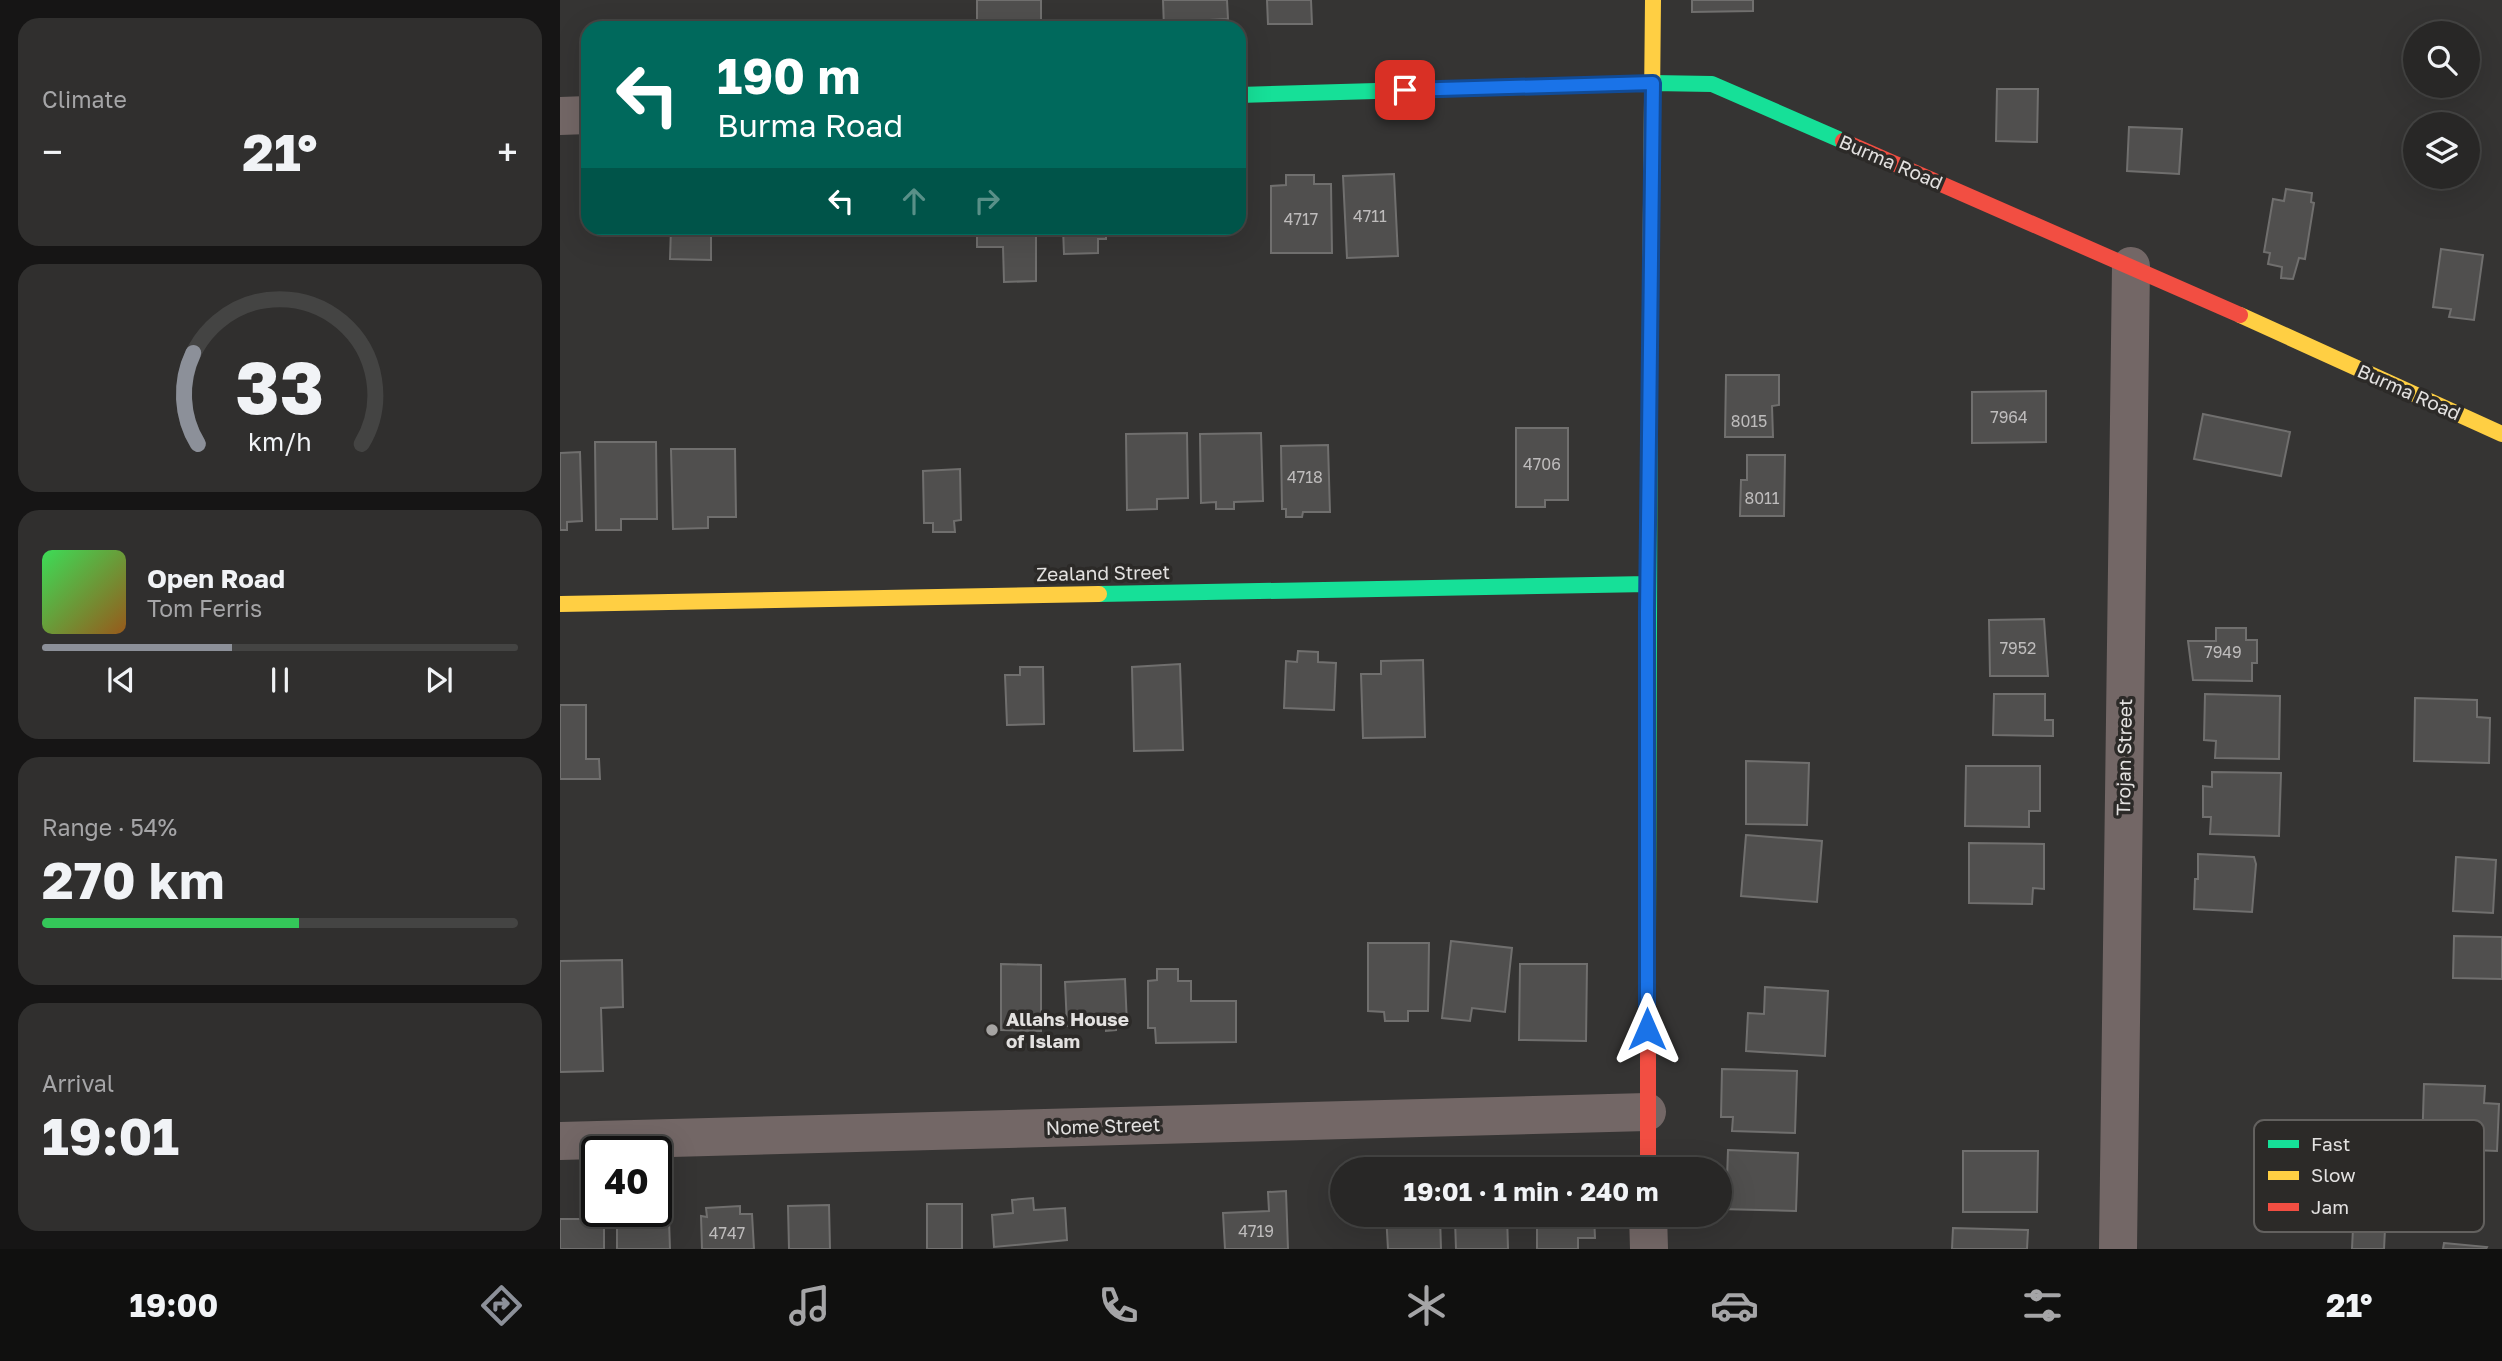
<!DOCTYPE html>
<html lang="en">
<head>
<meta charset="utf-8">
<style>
  body { margin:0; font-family:"Golos Text",sans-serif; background:#302f2e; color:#f1f3f6; height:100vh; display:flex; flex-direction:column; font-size:26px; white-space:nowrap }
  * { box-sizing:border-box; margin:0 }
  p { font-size:23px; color:#a5a5a7 }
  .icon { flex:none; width:38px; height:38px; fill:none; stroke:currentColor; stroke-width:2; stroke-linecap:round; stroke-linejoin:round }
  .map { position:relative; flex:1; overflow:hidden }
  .panel { display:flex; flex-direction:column; gap:18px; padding:18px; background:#161515; width:560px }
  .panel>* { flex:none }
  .top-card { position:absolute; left:21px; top:21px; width:665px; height:214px; border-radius:21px; box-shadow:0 7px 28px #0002,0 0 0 2px #444443; background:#00695c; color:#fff; overflow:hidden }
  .controls { position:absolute; left:1843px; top:21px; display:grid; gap:14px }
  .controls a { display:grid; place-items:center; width:77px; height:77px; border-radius:50%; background:#282726; box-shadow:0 7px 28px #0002,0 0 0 2px #444443; font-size:35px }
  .speed { position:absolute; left:21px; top:1136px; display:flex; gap:14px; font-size:35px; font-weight:700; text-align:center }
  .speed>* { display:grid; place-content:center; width:91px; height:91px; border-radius:50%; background:#282726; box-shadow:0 7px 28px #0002,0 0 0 2px #444443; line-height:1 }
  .speed .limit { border:4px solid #111; border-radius:10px; background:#fff; color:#111 }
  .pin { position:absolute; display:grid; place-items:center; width:60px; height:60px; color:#fff; margin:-30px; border-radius:14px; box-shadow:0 4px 10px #0006 }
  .me { position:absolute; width:77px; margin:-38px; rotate:0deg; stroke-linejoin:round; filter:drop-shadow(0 0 5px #0008) }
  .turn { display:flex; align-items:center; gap:24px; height:147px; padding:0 21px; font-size:32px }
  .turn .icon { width:91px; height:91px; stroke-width:2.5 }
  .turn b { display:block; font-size:49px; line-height:60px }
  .lanes { display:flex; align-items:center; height:66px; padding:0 21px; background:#0003; justify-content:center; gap:35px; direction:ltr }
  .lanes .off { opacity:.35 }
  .big { font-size:52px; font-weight:700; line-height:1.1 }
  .panel .tile { flex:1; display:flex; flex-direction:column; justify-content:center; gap:10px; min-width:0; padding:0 24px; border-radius:21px; background:#302f2e }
  .panel .dial { align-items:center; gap:0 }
  .dial svg { height:182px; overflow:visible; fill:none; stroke:#444443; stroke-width:7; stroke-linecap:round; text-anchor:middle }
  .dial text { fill:#f1f3f6; stroke:none }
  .song { display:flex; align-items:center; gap:21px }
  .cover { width:84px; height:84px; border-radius:10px; background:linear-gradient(135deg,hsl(130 70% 55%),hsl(30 70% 35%)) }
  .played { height:7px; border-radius:4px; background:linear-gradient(90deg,#8c9099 40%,#444443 40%) }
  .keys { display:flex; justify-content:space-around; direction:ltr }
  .heat { display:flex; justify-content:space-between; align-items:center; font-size:38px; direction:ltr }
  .charge { height:10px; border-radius:5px; background:linear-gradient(90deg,#34c759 54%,#444443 0) }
  .trip { position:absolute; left:770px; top:1157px; width:402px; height:70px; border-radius:35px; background:#282726; box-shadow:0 7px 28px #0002,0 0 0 2px #444443; font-weight:700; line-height:70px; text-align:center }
  .tabs { display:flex; height:112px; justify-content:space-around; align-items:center; background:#10100f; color:#a5a5a7 }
  .tabs .icon { width:49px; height:49px }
  .tabs .selected { color:#8c9099 }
  .tabs b { font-size:32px; color:#f1f3f6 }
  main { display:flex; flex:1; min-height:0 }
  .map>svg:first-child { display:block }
  .building { fill:#504f4e; stroke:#706f6e; stroke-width:2 }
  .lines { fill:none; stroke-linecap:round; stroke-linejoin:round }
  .street { stroke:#736766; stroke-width:38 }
  .fast { stroke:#16e098; stroke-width:16 }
  .slow { stroke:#ffcf43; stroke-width:16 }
  .jam { stroke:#f24e42; stroke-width:16 }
  .route-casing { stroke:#114b97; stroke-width:18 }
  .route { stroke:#1a73e8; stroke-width:12 }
  .poi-dot { fill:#a6a4a3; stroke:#2c2a28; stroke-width:2.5 }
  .labels { text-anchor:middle; stroke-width:7; stroke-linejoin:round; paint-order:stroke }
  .number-label { font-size:16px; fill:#bebcbc }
  .street-label { font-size:19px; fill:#e3e1e0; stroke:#2c2a28 }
  .poi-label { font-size:19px; font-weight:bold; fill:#e3e1e0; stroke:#2c2a28; text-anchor:start }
  .key { fill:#2c2a28; stroke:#63615f; stroke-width:2 }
  .key-label { font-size:19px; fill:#e3e1e0 }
</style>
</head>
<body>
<main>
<section class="panel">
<div class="tile"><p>Climate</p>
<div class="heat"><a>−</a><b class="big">21°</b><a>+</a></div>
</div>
<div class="tile dial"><svg viewBox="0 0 100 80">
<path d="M14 69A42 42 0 1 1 86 69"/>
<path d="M14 69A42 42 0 0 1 12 29" stroke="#8c9099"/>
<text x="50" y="56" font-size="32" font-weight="700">33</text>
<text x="50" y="72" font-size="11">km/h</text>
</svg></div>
<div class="tile">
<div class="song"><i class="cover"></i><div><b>Open Road</b><p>Tom Ferris</p></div></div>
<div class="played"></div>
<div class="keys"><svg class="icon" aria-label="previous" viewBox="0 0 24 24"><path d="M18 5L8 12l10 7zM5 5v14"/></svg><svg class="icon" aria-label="pause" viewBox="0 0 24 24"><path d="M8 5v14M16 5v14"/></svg><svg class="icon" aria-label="next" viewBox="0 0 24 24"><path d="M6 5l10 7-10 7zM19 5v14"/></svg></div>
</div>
<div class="tile"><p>Range · 54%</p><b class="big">270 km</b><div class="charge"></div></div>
<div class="tile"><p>Arrival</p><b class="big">19:01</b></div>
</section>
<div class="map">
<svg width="1942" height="1249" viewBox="0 0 1942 1249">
  <rect width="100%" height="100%" fill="#353433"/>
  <path class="building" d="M 417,0 L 481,0 L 481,23 L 457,24 L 457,28 L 417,28 Z
    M 603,0 L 667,0 L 668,19 L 650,20 L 650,28 L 604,28 Z
    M 707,0 L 751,0 L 752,24 L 708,24 Z
    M 1132,0 L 1193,0 L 1193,11 L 1132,12 Z
    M 1437,89 L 1478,89 L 1477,142 L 1436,141 Z
    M 1569,127 L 1622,129 L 1619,174 L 1567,171 Z
    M 834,174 L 838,256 L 787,258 L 783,176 Z
    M 726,175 L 754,175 L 754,184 L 771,184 L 772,253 L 711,253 L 711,186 L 726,185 Z
    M 1726,189 L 1752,193 L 1751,202 L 1754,203 L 1745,259 L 1739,258 L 1733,279 L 1721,278 L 1722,267 L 1708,264 L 1710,253 L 1704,252 L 1713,199 L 1724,201 Z
    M 111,228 L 151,228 L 151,260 L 110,259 Z
    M 417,228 L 476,228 L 476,281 L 444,282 L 443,247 L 417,247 Z
    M 503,228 L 546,228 L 546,239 L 538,239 L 538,253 L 504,254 Z
    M 1881,249 L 1923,255 L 1914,320 L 1889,317 L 1891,309 L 1873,307 Z
    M 1166,375 L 1219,375 L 1219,405 L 1212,406 L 1213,437 L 1165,437 Z
    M 1486,391 L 1486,442 L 1412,443 L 1412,392 Z
    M 1643,414 L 1730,432 L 1721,476 L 1634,459 Z
    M 956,428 L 1008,428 L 1008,500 L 985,500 L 985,507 L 956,507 Z
    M 627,433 L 628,498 L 597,499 L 597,509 L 567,510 L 566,434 Z
    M 701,433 L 703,501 L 674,502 L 674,509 L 656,509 L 656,502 L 641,503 L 640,434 Z
    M 35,442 L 96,442 L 97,519 L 61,519 L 61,530 L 36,530 Z
    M 768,445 L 770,512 L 743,512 L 742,517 L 726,517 L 726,509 L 722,509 L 721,446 Z
    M 111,449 L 175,449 L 176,517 L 148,517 L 148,528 L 113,529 Z
    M 20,452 L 22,521 L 7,522 L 7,530 L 0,530 L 0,453 Z
    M 1187,455 L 1225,455 L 1224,516 L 1180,516 L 1181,480 L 1187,480 Z
    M 400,469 L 401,520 L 394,521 L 395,532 L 373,532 L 373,523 L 364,523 L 363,471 Z
    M 1484,619 L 1488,676 L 1430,676 L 1429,620 Z
    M 1656,628 L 1686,628 L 1686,640 L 1697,640 L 1697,663 L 1692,663 L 1692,681 L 1633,680 L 1628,641 L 1656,641 Z
    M 738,651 L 758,652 L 758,662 L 776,663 L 774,710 L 724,708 L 726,661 L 737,662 Z
    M 863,660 L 865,737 L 803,738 L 801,674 L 821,674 L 821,661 Z
    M 620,664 L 623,750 L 574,751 L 572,667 Z
    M 460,667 L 483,667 L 484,724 L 447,725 L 445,675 L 460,675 Z
    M 1434,694 L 1485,694 L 1485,720 L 1493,720 L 1493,736 L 1433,735 Z
    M 1645,694 L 1720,696 L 1719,759 L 1655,758 L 1656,741 L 1644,740 Z
    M 1855,698 L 1917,700 L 1917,717 L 1930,718 L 1929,763 L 1854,761 Z
    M 0,705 L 26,705 L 26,759 L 39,759 L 40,779 L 0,779 Z
    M 1186,761 L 1249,763 L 1247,825 L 1186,824 Z
    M 1406,766 L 1480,766 L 1480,811 L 1469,811 L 1469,827 L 1405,826 Z
    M 1652,772 L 1721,773 L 1719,836 L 1650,834 L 1651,817 L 1643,817 L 1643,786 L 1652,787 Z
    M 1186,835 L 1262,841 L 1257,902 L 1181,896 Z
    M 1409,843 L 1484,844 L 1484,889 L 1473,888 L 1472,904 L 1409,903 Z
    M 1638,854 L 1694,857 L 1696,864 L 1692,912 L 1634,909 L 1635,879 L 1638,879 Z
    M 1896,857 L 1936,860 L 1933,913 L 1893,911 Z
    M 1894,936 L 1942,937 L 1942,979 L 1893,978 Z
    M 891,941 L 952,948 L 945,1012 L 912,1008 L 910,1021 L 882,1018 Z
    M 808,943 L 869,943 L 868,1011 L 848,1011 L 848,1021 L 825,1021 L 824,1012 L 808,1011 Z
    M 62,960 L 63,1007 L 41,1008 L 43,1071 L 0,1072 L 0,961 Z
    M 441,964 L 481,965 L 481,1031 L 441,1030 Z
    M 960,964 L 1027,964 L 1026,1041 L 959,1040 Z
    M 597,969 L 618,969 L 618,981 L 631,981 L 631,1001 L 676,1001 L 676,1042 L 596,1043 L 595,1028 L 588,1028 L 588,981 L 597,980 Z
    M 565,979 L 567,1025 L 556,1025 L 556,1030 L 546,1031 L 546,1025 L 507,1026 L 505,982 Z
    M 1205,987 L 1268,991 L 1265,1056 L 1186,1051 L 1188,1013 L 1204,1014 Z
    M 1162,1069 L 1237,1071 L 1235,1133 L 1172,1131 L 1173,1117 L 1161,1117 Z
    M 1864,1084 L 1925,1086 L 1924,1103 L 1939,1104 L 1937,1151 L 1862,1148 Z
    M 1168,1150 L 1238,1153 L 1236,1211 L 1160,1209 L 1160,1179 L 1167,1179 Z
    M 1403,1151 L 1478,1151 L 1477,1212 L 1403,1212 Z
    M 726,1191 L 728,1249 L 665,1249 L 663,1213 L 709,1211 L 708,1192 Z
    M 473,1198 L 474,1210 L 505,1208 L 507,1240 L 434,1247 L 432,1215 L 453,1213 L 452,1200 Z
    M 367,1204 L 402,1204 L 402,1249 L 367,1249 Z
    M 269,1205 L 270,1249 L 229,1249 L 228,1206 Z
    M 180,1206 L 180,1214 L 192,1214 L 194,1249 L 142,1249 L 141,1216 L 147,1217 L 146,1208 Z
    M 826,1214 L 859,1214 L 860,1218 L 880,1216 L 881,1249 L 828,1249 Z
    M 912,1214 L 947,1214 L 948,1249 L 896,1249 L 895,1220 L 913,1219 Z
    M 977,1214 L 1034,1214 L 1035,1238 L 1018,1238 L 1018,1249 L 977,1249 Z
    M 0,1219 L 44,1219 L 44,1249 L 0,1249 Z
    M 109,1220 L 110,1249 L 57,1249 L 57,1221 Z
    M 1393,1228 L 1468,1230 L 1467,1249 L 1392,1249 Z
    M 1793,1228 L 1825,1229 L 1824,1249 L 1792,1249 Z
    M 1884,1243 L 1927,1247 L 1926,1249 L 1883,1249 Z"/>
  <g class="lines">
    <path class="street" d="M 0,116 L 28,115
      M 0,1141 L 1087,1112
      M 1088,1214 L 1089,1249
      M 1558,1249 L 1571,266"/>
    <path class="fast" d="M 679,95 L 1093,83 L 1152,84 L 1283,141
      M 539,594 L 1088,584
      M 1088,936 L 1090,305"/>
    <path class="slow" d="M 1090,305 L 1093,0
      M 1680,315 L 1942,434
      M 0,604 L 539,594"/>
    <path class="jam" d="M 1283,141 L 1680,315
      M 1088,936 L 1088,1169"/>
  </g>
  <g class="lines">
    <defs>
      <path id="route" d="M 845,90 L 1093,83 L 1087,612 L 1087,1029"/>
    </defs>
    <use href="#route" class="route-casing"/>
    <use href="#route" class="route"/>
  </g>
  <circle class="poi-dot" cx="432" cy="1030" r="7"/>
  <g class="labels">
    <g class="number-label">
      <text x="810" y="222">4711</text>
      <text x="741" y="225">4717</text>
      <text x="1449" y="423">7964</text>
      <text x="1189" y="427">8015</text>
      <text x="982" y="470">4706</text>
      <text x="745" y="483">4718</text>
      <text x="1202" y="504">8011</text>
      <text x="1458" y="654">7952</text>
      <text x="1663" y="658">7949</text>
      <text x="696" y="1237">4719</text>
      <text x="167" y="1239">4747</text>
    </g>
    <g class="street-label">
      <text transform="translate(1331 162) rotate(23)" y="7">Burma Road</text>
      <text transform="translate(1849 392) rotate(24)" y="7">Burma Road</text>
      <text transform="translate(543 573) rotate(-1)" y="7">Zealand Street</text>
      <text transform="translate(1564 757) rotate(-89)" y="7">Trojan Street</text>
      <text transform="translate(543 1126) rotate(-2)" y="7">Nome Street</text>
    </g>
    <g class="poi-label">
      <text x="446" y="1026">Allahs House<tspan x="446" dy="22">of Islam</tspan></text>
    </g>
  </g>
  <rect x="1694" y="1120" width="230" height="112" rx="10" class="key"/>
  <rect x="1708" y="1140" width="31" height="8" fill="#16e098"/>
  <rect x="1708" y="1171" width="31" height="9" fill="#ffcf43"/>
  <rect x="1708" y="1203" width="31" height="8" fill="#f24e42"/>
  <g class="key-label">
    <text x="1751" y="1151">Fast</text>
    <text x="1751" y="1182">Slow</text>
    <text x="1751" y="1214">Jam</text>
  </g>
</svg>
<div class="controls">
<a><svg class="icon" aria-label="search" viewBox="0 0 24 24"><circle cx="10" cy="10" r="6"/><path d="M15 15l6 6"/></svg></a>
<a><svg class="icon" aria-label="layers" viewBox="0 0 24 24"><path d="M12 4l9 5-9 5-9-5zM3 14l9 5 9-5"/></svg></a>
</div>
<div class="speed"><div class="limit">40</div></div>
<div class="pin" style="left:845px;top:90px;background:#d93025"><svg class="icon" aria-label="arrive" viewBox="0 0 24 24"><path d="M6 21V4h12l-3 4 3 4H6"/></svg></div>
<svg class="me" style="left:1087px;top:1029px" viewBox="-20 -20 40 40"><path d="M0-17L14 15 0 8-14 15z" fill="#1a73e8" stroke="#fff" stroke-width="4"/></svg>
<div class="trip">19:01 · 1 min · 240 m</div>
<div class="top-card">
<div class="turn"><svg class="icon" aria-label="left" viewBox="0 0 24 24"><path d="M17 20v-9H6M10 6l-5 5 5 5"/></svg><div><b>190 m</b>Burma Road</div></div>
<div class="lanes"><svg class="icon" aria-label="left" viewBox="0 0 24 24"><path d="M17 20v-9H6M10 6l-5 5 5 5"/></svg><svg class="icon off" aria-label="ahead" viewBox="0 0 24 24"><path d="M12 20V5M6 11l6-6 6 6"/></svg><svg class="icon off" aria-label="right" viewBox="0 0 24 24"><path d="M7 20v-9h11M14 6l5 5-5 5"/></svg></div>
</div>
</div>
</main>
<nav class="tabs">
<b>19:00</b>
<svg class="icon selected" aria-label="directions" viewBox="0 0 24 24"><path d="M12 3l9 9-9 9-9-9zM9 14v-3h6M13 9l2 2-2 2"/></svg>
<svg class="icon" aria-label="music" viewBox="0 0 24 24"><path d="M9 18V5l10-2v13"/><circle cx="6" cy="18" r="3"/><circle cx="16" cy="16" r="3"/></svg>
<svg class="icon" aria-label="phone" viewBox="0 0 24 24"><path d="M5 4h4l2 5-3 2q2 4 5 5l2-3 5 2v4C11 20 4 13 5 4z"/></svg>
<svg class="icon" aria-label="climate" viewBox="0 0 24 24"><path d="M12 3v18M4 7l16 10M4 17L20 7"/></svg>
<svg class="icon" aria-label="car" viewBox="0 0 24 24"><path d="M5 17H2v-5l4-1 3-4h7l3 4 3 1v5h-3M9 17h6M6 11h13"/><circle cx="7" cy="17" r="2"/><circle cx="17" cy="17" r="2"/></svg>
<svg class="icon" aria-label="filters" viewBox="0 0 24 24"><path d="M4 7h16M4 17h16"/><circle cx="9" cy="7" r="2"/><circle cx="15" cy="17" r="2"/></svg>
<b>21°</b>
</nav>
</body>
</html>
